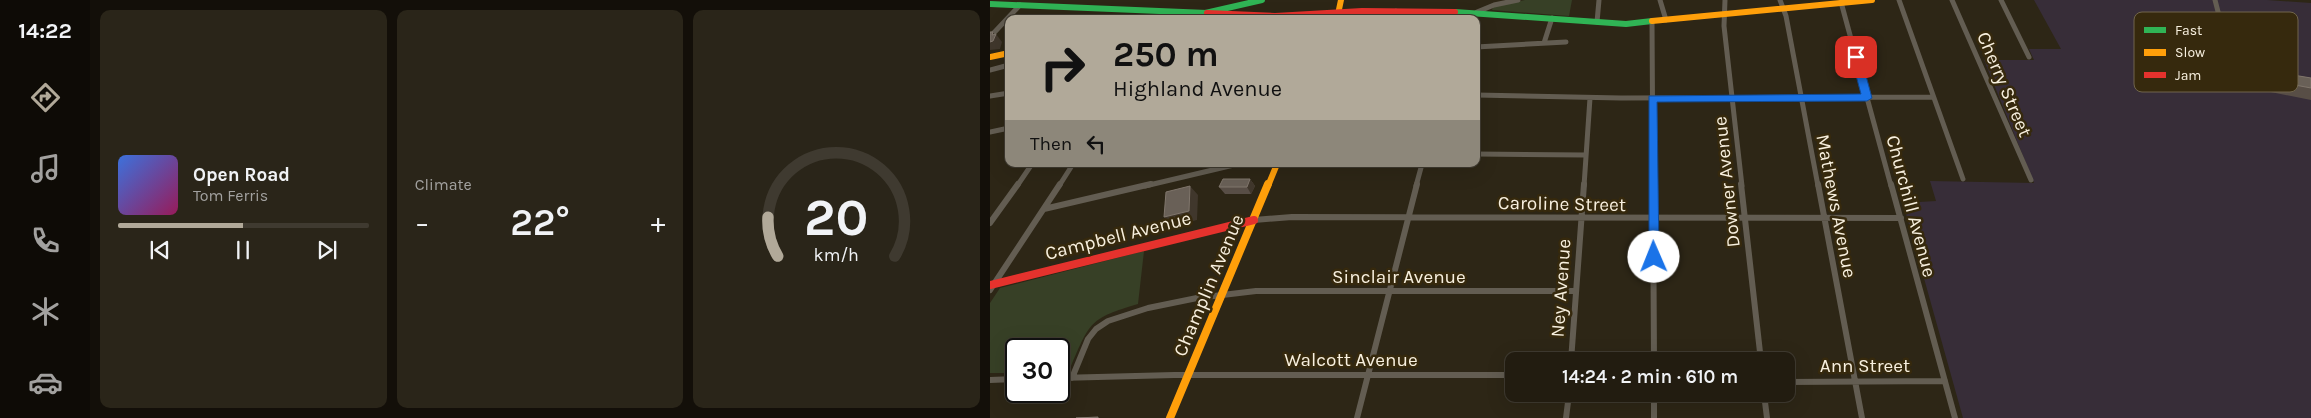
<!DOCTYPE html>
<html lang="en">
<head>
<meta charset="utf-8">
<style>
  body { margin:0; font-family:Karla,sans-serif; background:#2a2519; color:#f1f3f6; height:100vh; display:flex; flex-direction:column; font-size:19px; white-space:nowrap }
  * { box-sizing:border-box; margin:0 }
  p { font-size:16px; color:#a2a19f }
  .icon { flex:none; width:28px; height:28px; fill:none; stroke:currentColor; stroke-width:2; stroke-linecap:round; stroke-linejoin:round }
  .map { position:relative; flex:1; overflow:hidden }
  .drawer { display:flex; flex-direction:column; gap:10px; padding:10px; background:#130f09; width:900px }
  .drawer>* { flex:none }
  .top-card { position:absolute; left:15px; top:15px; width:475px; height:152px; border-radius:10px; box-shadow:0 5px 20px #0002,0 0 0 1px #3f3a30; background:#b1a999; color:#111; overflow:hidden }
  .speed { position:absolute; left:15px; top:338px; display:flex; gap:10px; font-size:25px; font-weight:700; text-align:center }
  .speed>* { display:grid; place-content:center; width:65px; height:65px; border-radius:50%; background:#221c10; box-shadow:0 5px 20px #0002,0 0 0 1px #3f3a30; line-height:1 }
  .speed .limit { border:2px solid #111; border-radius:8px; background:#fff; color:#111 }
  .pin { position:absolute; display:grid; place-items:center; width:42px; height:42px; color:#fff; margin:-21px; border-radius:10px; box-shadow:0 2px 8px #0006 }
  .me { position:absolute; width:55px; margin:-28px; rotate:359deg; stroke-linejoin:round; filter:drop-shadow(0 0 4px #0008) }
  .turn { display:flex; align-items:center; gap:18px; height:105px; padding:0 25px; font-size:22px }
  .turn .icon { width:65px; height:65px; stroke-width:2.5 }
  .turn b { display:block; font-size:35px; line-height:42px }
  .then { display:flex; align-items:center; height:48px; padding:0 25px; background:#0003; gap:10px; font-size:19px }
  .big { font-size:38px; font-weight:600; line-height:1.1 }
  .drawer .card { flex:1; display:flex; flex-direction:column; justify-content:center; gap:8px; min-width:0; padding:0 18px; border-radius:10px; background:#2a2519 }
  .drawer .dial { align-items:center; gap:0 }
  .dial svg { height:130px; overflow:visible; fill:none; stroke:#3f3a30; stroke-width:7; stroke-linecap:round; text-anchor:middle }
  .dial text { fill:#f1f3f6; stroke:none }
  .song { display:flex; align-items:center; gap:15px }
  .cover { width:60px; height:60px; border-radius:8px; background:linear-gradient(135deg,hsl(220 70% 55%),hsl(330 70% 35%)) }
  .played { height:5px; border-radius:2px; background:linear-gradient(90deg,#b1a999 50%,#3f3a30 50%) }
  .keys { display:flex; justify-content:space-around; direction:ltr }
  .heat { display:flex; justify-content:space-between; align-items:center; font-size:28px; direction:ltr }
  .drawer .tiles { flex:1; display:grid; gap:10px; grid-template-columns:repeat(3,1fr) }
  .trip { position:absolute; left:515px; top:352px; width:290px; height:50px; border-radius:10px; background:#221c10; box-shadow:0 5px 20px #0002,0 0 0 1px #3f3a30; font-weight:600; line-height:50px; text-align:center }
  main { display:flex; flex:1; min-height:0 }
  .tabs { display:flex; flex-direction:column; width:90px; justify-content:space-around; align-items:center; background:#0e0b06; color:#a2a19f }
  .tabs .icon { width:35px; height:35px }
  .tabs .selected { color:#b1a999 }
  .tabs b { font-size:22px; color:#f1f3f6 }
  .map>svg:first-child { display:block }
  .medical { fill:#372d38 }
  .green { fill:#374026 }
  .lines { fill:none; stroke-linecap:round; stroke-linejoin:round }
  .street-far1 { stroke:#635d52; stroke-width:5 }
  .street { stroke:#635d52; stroke-width:6 }
  .fast { stroke:#30b455; stroke-width:6 }
  .slow-far1 { stroke:#ff9f0a; stroke-width:6 }
  .slow { stroke:#ff9f0a; stroke-width:8 }
  .jam-far1 { stroke:#e5322d; stroke-width:6 }
  .jam { stroke:#e5322d; stroke-width:8 }
  .wall { fill:#584e46 }
  .shaded-wall { fill:#40372c }
  .building { fill:#696057; stroke:#80766c }
  .route { fill:#1a73e8; stroke:#114b97 }
  .labels { text-anchor:middle; stroke-width:5; stroke-linejoin:round; paint-order:stroke }
  .street-label { font-size:19px; fill:#f8f0df; stroke:#36290d }
  .key { fill:#36290d; stroke:#70654c; stroke-width:1 }
  .key-label { font-size:14px; fill:#f8f0df }
</style>
</head>
<body>
<main>
<nav class="tabs">
<b>14:22</b>
<svg class="icon selected" aria-label="directions" viewBox="0 0 24 24"><path d="M12 3l9 9-9 9-9-9zM9 14v-3h6M13 9l2 2-2 2"/></svg>
<svg class="icon" aria-label="music" viewBox="0 0 24 24"><path d="M9 18V5l10-2v13"/><circle cx="6" cy="18" r="3"/><circle cx="16" cy="16" r="3"/></svg>
<svg class="icon" aria-label="phone" viewBox="0 0 24 24"><path d="M5 4h4l2 5-3 2q2 4 5 5l2-3 5 2v4C11 20 4 13 5 4z"/></svg>
<svg class="icon" aria-label="climate" viewBox="0 0 24 24"><path d="M12 3v18M4 7l16 10M4 17L20 7"/></svg>
<svg class="icon" aria-label="car" viewBox="0 0 24 24"><path d="M5 17H2v-5l4-1 3-4h7l3 4 3 1v5h-3M9 17h6M6 11h13"/><circle cx="7" cy="17" r="2"/><circle cx="17" cy="17" r="2"/></svg>
</nav>
<section class="drawer">
<div class="tiles">
<div class="card">
<div class="song"><i class="cover"></i><div><b>Open Road</b><p>Tom Ferris</p></div></div>
<div class="played"></div>
<div class="keys"><svg class="icon" aria-label="previous" viewBox="0 0 24 24"><path d="M18 5L8 12l10 7zM5 5v14"/></svg><svg class="icon" aria-label="pause" viewBox="0 0 24 24"><path d="M8 5v14M16 5v14"/></svg><svg class="icon" aria-label="next" viewBox="0 0 24 24"><path d="M6 5l10 7-10 7zM19 5v14"/></svg></div>
</div>
<div class="card"><p>Climate</p>
<div class="heat"><a>−</a><b class="big">22°</b><a>+</a></div>
</div>
<div class="card dial"><svg viewBox="0 0 100 80">
<path d="M14 69A42 42 0 1 1 86 69"/>
<path d="M14 69A42 42 0 0 1 8 45" stroke="#b1a999"/>
<text x="50" y="56" font-size="32" font-weight="700">20</text>
<text x="50" y="72" font-size="11">km/h</text>
</svg></div>
</div>
</section>
<div class="map">
<svg width="1321" height="418" viewBox="0 0 1321 418">
  <rect width="100%" height="100%" fill="#2d2616"/>
  <path class="medical" d="M 1044,0 L 1277,0 L 1321,3 L 1321,418 L 973,418 L 913,203 L 946,201 L 940,181 L 1044,183 L 994,60 L 1044,60 L 1039,49 L 1071,49 Z"/>
  <path class="green" d="M 535,0 L 582,0 L 579,16 L 502,10 L 503,7 Z
    M 154,251 L 148,304 C 100,318 100,322 81,366 L 69,372 L 69,349 L 26,349 L 26,373 L 0,373 L 0,303 L 10,288 Z"/>
  <g class="lines">
    <path class="street-far1" d="M 670,0 L 676,20
      M 735,0 L 734,26 L 752,186
      M 790,0 L 796,16 L 828,186
      M 909,0 L 973,179
      M 962,0 L 1041,180
      M 1011,0 L 1039,57
      M 1225,0 L 1242,66
      M 851,2 L 901,186
      M 487,12 L 504,5 L 528,0
      M 403,19 L 406,11
      M 607,22 L 609,0
      M 662,22 L 663,186
      M 0,37 L 30,5
      M 554,43 L 562,18
      M 486,47 L 576,42
      M 0,70 L 19,65
      M 486,95 L 631,98 L 943,97
      M 0,96 L 19,93
      M 0,132 L 19,128
      M 486,154 L 595,155
      M 27,186 L 42,164
      M 69,186 L 83,164
      M 155,186 L 248,164
      M 426,186 L 432,164
      M 594,186 L 600,98"/>
    <path class="street" d="M 663,184 L 664,361
      M 751,184 L 771,361
      M 828,184 L 872,418
      M 901,184 L 965,418
      M 54,209 L 161,184
      M 264,220 L 302,217 L 911,218
      M 0,223 L 28,184
      M 0,290 L 70,184
      M 581,361 L 594,184
      M 69,378 L 184,375 L 524,375
      M 82,378 L 98,339 L 106,329 L 118,321 L 158,308 L 207,298 L 266,291 L 586,291
      M 0,380 L 26,379
      M 796,382 L 955,381
      M 664,394 L 664,418
      M 774,394 L 777,418
      M 367,418 L 427,184
      M 576,418 L 579,394"/>
    <path class="fast" d="M 0,4 L 217,13
      M 465,12 L 636,24 L 662,21
      M 189,19 L 272,0"/>
    <path class="slow-far1" d="M 347,19 L 351,0
      M 662,21 L 882,0
      M 0,57 L 19,53
      M 278,186 L 287,164"/>
    <path class="slow" d="M 180,418 L 278,184"/>
    <path class="jam-far1" d="M 217,13 L 285,16 L 372,11 L 465,12"/>
    <path class="jam" d="M 0,285 L 264,220"/>
  </g>
  <path class="wall" d="M 1181,51 L 1267,69 L 1321,78 L 1321,100 L 1266,89 L 1265,91 L 1190,74 L 1188,76 L 1167,70 Z
    M 260,179 L 265,186 L 261,194 L 235,194 L 229,187 Z"/>
  <path class="shaded-wall" d="M 3,32 L 5,35 L 6,34 L 12,42 L 10,49 L 0,50 L 0,42 Z
    M 260,179 L 265,186 L 261,194 L 257,187 Z
    M 200,186 L 208,195 L 207,220 L 182,226 L 174,217 Z"/>
  <path class="building" d="M 0,32 L 3,32 L 2,35 L 6,34 L 3,41 L 0,42 Z
    M 1181,51 L 1234,62 L 1237,58 L 1259,62 L 1267,66 L 1267,69 L 1321,78 L 1321,88 L 1273,79 L 1273,81 L 1196,64 L 1196,66 L 1174,60 Z
    M 233,179 L 260,179 L 257,187 L 229,187 Z
    M 200,186 L 199,211 L 174,217 L 176,192 Z
    M 108,417 L 108,418 L 86,418 L 87,418 Z"/>
  <path class="route" d="M 866,54 L 871,57 L 882,98 L 877,101 L 667,102 L 669,257 L 664,262 L 659,260 L 659,96 L 871,94 L 861,57 Z"/>
  <g class="labels">
    <g class="street-label">
      <text transform="translate(1015 84) rotate(67)" y="7">Cherry Street</text>
      <text transform="translate(736 182) rotate(-96)" y="7">Downer Avenue</text>
      <text transform="translate(572 203) rotate(1)" y="7">Caroline Street</text>
      <text transform="translate(847 206) rotate(79)" y="7">Mathews Avenue</text>
      <text transform="translate(922 206) rotate(75)" y="7">Churchill Avenue</text>
      <text transform="translate(128 235) rotate(-14)" y="7">Campbell Avenue</text>
      <text x="409" y="283">Sinclair Avenue</text>
      <text transform="translate(218 285) rotate(-67)" y="7">Champlin Avenue</text>
      <text transform="translate(570 288) rotate(-86)" y="7">Ney Avenue</text>
      <text x="361" y="366">Walcott Avenue</text>
      <text x="875" y="372">Ann Street</text>
    </g>
  </g>
  <rect x="1144" y="12" width="164" height="80" rx="8" class="key"/>
  <rect x="1154" y="27" width="22" height="6" fill="#30b455"/>
  <rect x="1154" y="49" width="22" height="7" fill="#ff9f0a"/>
  <rect x="1154" y="72" width="22" height="6" fill="#e5322d"/>
  <g class="key-label">
    <text x="1185" y="35">Fast</text>
    <text x="1185" y="57">Slow</text>
    <text x="1185" y="80">Jam</text>
  </g>
</svg>
<div class="speed"><div class="limit">30</div></div>
<div class="pin" style="left:866px;top:57px;background:#d93025"><svg class="icon" aria-label="arrive" viewBox="0 0 24 24"><path d="M6 21V4h12l-3 4 3 4H6"/></svg></div>
<svg class="me" style="left:664px;top:257px" viewBox="-20 -20 40 40"><circle r="19" fill="#fff"/><path d="M0-13L10 11 0 6-10 11z" fill="#1a73e8"/></svg>
<div class="trip">14:24 · 2 min · 610 m</div>
<div class="top-card">
<div class="turn"><svg class="icon" aria-label="right" viewBox="0 0 24 24"><path d="M7 20v-9h11M14 6l5 5-5 5"/></svg><div><b>250 m</b>Highland Avenue</div></div>
<div class="then">Then<svg class="icon" aria-label="left" viewBox="0 0 24 24"><path d="M17 20v-9H6M10 6l-5 5 5 5"/></svg></div>
</div>
</div>
</main>
</body>
</html>
